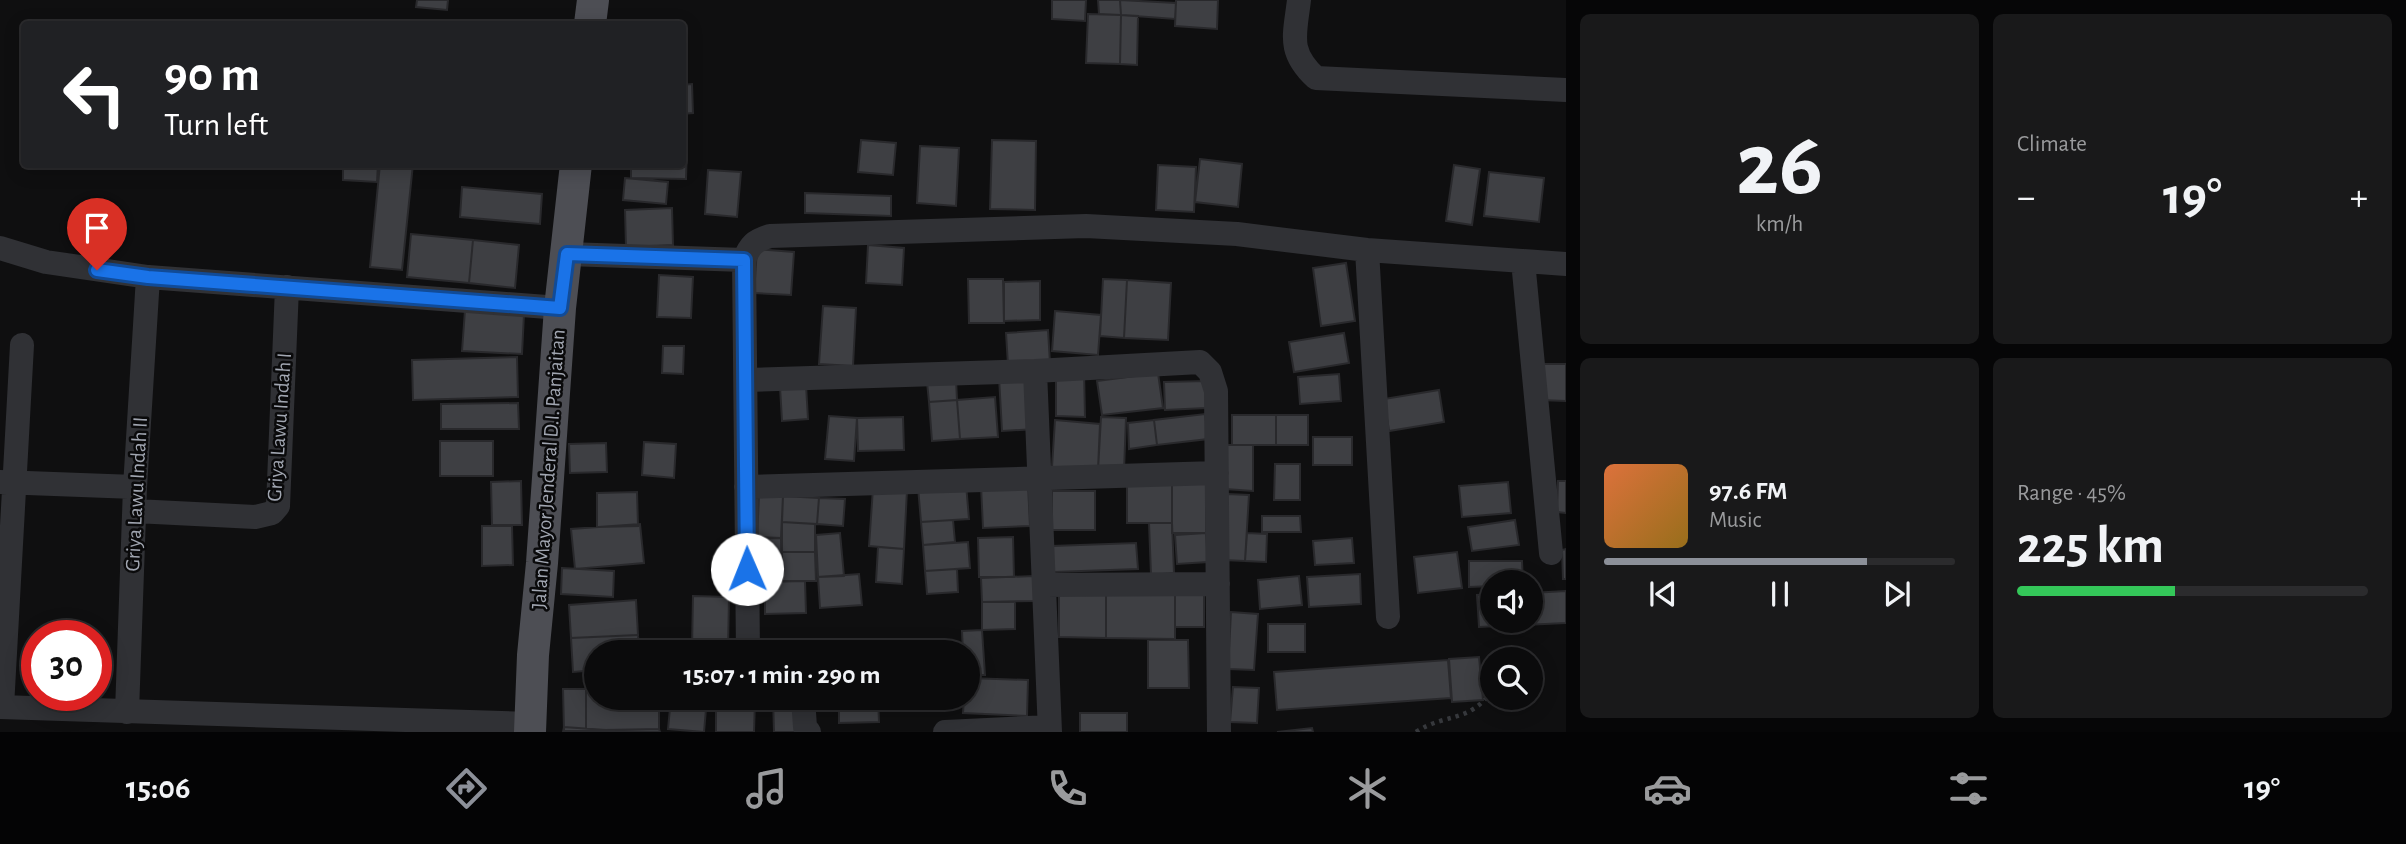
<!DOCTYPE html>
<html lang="en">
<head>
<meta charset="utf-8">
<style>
  body { margin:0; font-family:"Alegreya Sans",sans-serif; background:#19191a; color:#f1f3f6; height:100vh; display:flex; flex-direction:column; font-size:26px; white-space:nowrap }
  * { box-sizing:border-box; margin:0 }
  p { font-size:23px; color:#9a9b9d }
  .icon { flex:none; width:38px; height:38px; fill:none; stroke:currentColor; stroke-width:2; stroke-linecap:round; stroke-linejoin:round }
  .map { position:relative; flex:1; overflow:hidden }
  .drawer { display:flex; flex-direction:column; gap:14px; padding:14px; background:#060607; width:840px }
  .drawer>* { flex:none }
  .guide { position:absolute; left:21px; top:21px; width:665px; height:147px; border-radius:7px; box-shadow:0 4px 18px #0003,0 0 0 2px #2b2b2d; background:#202124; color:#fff; overflow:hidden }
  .buttons { position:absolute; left:1480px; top:570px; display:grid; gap:14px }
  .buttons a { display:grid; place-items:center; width:63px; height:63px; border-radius:50%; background:#0b0b0c; box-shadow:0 4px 18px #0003,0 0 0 2px #2b2b2d; font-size:35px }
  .speed { position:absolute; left:21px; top:620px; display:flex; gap:14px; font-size:35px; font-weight:700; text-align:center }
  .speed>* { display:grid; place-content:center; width:91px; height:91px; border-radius:50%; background:#0b0b0c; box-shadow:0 4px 18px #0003,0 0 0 2px #2b2b2d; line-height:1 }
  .speed .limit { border:10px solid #d22; background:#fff; color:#111 }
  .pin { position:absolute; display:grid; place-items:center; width:60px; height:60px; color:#fff; margin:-72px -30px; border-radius:50% 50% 50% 0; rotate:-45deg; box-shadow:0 0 7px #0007 }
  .pin .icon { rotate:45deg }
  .me { position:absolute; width:77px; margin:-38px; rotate:359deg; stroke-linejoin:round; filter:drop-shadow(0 0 5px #0008) }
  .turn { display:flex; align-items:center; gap:24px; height:147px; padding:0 28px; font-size:32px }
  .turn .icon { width:91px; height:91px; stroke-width:2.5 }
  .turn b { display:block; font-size:49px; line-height:60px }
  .big { font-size:52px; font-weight:700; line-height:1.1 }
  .drawer .tile { flex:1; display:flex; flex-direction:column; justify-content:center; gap:10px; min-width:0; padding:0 24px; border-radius:10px; background:#19191a }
  .drawer .dial { align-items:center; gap:0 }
  .dial b { font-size:91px; line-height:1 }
  .song { display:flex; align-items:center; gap:21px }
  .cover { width:84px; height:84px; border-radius:10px; background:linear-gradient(135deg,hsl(20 70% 55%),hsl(40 70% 35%)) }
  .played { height:7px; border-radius:4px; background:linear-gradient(90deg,#8c9099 75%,#2b2b2d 75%) }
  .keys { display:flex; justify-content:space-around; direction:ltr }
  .heat { display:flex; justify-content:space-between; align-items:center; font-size:38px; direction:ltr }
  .charge { height:10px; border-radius:5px; background:linear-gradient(90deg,#34c759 45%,#2b2b2d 0) }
  .drawer .tiles { flex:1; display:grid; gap:14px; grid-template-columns:repeat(2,1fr) }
  .trip { position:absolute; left:584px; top:640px; width:396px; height:70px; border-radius:35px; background:#0b0b0c; box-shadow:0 4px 18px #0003,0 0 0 2px #2b2b2d; font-weight:700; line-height:70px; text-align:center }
  .dock { display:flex; height:112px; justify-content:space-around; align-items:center; background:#040405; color:#9a9b9d }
  .dock .icon { width:49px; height:49px }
  .dock .current { color:#8c9099 }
  .dock b { font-size:32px; color:#f1f3f6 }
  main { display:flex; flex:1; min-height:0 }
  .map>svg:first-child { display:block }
  .building { fill:#3e3f43; stroke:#29292c; stroke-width:2 }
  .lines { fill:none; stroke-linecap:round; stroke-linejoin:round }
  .path { stroke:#36383c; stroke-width:4.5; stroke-dasharray:3.5 5; stroke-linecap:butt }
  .minor { stroke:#303135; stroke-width:24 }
  .major { stroke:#4d4e54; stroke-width:32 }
  .route-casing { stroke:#114b97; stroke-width:18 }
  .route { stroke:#1a73e8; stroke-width:12 }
  .labels { text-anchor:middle; stroke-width:5; stroke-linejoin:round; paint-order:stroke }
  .street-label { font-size:21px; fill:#a1a6b1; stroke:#0a0a0b }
</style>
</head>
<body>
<main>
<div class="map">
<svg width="1566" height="732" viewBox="0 0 1566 732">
  <rect width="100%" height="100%" fill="#0f0f10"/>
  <path class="building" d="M 417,0 L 448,0 L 447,10 L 416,7 Z
    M 1052,0 L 1086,0 L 1085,21 L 1052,19 Z
    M 1098,0 L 1120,0 L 1121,15 L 1099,14 Z
    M 1120,0 L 1176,3 L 1175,19 L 1121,15 Z
    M 1176,0 L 1218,0 L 1217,29 L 1175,26 Z
    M 1088,14 L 1121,15 L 1120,64 L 1086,63 Z
    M 1121,15 L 1138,16 L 1137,65 L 1120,64 Z
    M 692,84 L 693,113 L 682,114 L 682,85 Z
    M 861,140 L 896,143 L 893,175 L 858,172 Z
    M 992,140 L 1036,141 L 1035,210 L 990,209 Z
    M 682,146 L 687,147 L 686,179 L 631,178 L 631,164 L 682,164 Z
    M 920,146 L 959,148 L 956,206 L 917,203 Z
    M 1200,159 L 1242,164 L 1238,207 L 1195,202 Z
    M 343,164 L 378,164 L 377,182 L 343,180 Z
    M 380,164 L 413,164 L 402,270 L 370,267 Z
    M 1158,165 L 1196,167 L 1194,212 L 1156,210 Z
    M 1454,165 L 1480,169 L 1472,225 L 1446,221 Z
    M 708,170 L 741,172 L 737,217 L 705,214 Z
    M 1489,172 L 1544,178 L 1539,222 L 1484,216 Z
    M 625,178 L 668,182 L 666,204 L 623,200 Z
    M 462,187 L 542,194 L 540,224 L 460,217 Z
    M 805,193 L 891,196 L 891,216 L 805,213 Z
    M 672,208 L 673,245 L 626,247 L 625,210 Z
    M 411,234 L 473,240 L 469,283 L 407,277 Z
    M 473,240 L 519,245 L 515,288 L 469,283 Z
    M 868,245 L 904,248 L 902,285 L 866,283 Z
    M 757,249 L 794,252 L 791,295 L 754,293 Z
    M 1346,263 L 1355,321 L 1321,326 L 1313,268 Z
    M 659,275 L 693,277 L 691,318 L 657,317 Z
    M 968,279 L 1003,279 L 1004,323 L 969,323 Z
    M 1103,279 L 1127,280 L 1124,338 L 1100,336 Z
    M 1127,280 L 1171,283 L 1168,340 L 1124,338 Z
    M 1040,281 L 1040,320 L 1004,321 L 1004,282 Z
    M 823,306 L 856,308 L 853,366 L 819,364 Z
    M 465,310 L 524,314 L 522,354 L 462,351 Z
    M 1055,311 L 1101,315 L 1098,355 L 1052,351 Z
    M 1048,330 L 1050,363 L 1008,365 L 1006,333 Z
    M 1344,333 L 1349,363 L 1294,372 L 1289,342 Z
    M 663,346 L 684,346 L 683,374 L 662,373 Z
    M 517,357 L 518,397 L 413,400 L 412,360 Z
    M 1540,364 L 1566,364 L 1566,401 L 1540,400 Z
    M 1084,370 L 1085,417 L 1056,416 L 1056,371 Z
    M 1158,373 L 1163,408 L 1102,415 L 1097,381 Z
    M 1339,374 L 1341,401 L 1300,404 L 1298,377 Z
    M 1034,375 L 1036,429 L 1002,431 L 999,377 Z
    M 956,379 L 957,400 L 929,402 L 927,382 Z
    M 1206,381 L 1206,408 L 1165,410 L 1164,382 Z
    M 806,385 L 808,419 L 782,421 L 780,387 Z
    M 1439,390 L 1444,422 L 1389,431 L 1384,399 Z
    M 995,397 L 998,437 L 960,439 L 957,400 Z
    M 957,400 L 960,439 L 932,441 L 929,402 Z
    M 518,403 L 519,429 L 441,429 L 441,404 Z
    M 1205,414 L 1208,439 L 1157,445 L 1154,420 Z
    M 1232,415 L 1276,415 L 1276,445 L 1232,445 Z
    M 1276,415 L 1308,415 L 1308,445 L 1276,445 Z
    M 829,416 L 857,418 L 854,461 L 825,459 Z
    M 903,417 L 904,450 L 858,451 L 857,418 Z
    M 1101,417 L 1126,418 L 1124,471 L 1098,470 Z
    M 1055,420 L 1100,424 L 1098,470 L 1052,467 Z
    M 1154,420 L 1157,445 L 1129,449 L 1128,423 Z
    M 1313,437 L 1352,437 L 1352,465 L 1313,465 Z
    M 440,441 L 493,441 L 493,476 L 440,476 Z
    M 644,442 L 676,444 L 674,478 L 642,475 Z
    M 606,443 L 607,472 L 570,473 L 569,444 Z
    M 1226,445 L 1253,445 L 1253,491 L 1225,489 Z
    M 1275,464 L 1300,464 L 1300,500 L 1274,500 Z
    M 521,481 L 522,525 L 492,525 L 491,482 Z
    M 1558,481 L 1566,481 L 1566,513 L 1557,512 Z
    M 1508,482 L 1511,513 L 1462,517 L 1459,486 Z
    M 1127,483 L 1172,484 L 1172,523 L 1127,523 Z
    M 966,484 L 969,519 L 921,522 L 918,487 Z
    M 1028,484 L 1030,526 L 983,528 L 981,486 Z
    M 1172,484 L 1206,484 L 1206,533 L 1172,533 Z
    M 873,488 L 907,490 L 904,549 L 869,546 Z
    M 1052,491 L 1095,491 L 1095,530 L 1052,530 Z
    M 637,492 L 638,526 L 597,527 L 597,493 Z
    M 1227,494 L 1249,495 L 1245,561 L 1223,560 Z
    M 759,495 L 783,496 L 781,538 L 757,537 Z
    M 783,496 L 819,498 L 817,524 L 782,522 Z
    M 819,498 L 845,499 L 843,526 L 817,524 Z
    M 1262,516 L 1300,516 L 1301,532 L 1262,532 Z
    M 953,520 L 955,542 L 923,545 L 921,522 Z
    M 1515,520 L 1519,545 L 1472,551 L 1468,527 Z
    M 782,522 L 815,524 L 815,552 L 782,552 Z
    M 1149,523 L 1172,523 L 1174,573 L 1151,575 Z
    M 640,524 L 644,563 L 575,569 L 571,529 Z
    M 482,526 L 512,526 L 513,565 L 482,566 Z
    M 840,533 L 844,576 L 818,577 L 816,535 Z
    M 1206,533 L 1208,562 L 1177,564 L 1175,535 Z
    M 1247,533 L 1267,534 L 1266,562 L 1245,561 Z
    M 1013,537 L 1014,577 L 979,577 L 978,538 Z
    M 781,538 L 782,581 L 751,582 L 750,539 Z
    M 1352,538 L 1354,563 L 1315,565 L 1313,541 Z
    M 968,542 L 970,568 L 925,571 L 923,545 Z
    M 1136,543 L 1138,569 L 1054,572 L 1052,546 Z
    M 878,547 L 904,549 L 902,584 L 876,582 Z
    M 1566,549 L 1566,579 L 1563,579 L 1562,550 Z
    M 782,552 L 815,552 L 816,581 L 782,581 Z
    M 1457,552 L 1462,588 L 1418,593 L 1414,557 Z
    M 1469,561 L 1522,561 L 1523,583 L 1493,583 L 1493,586 L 1469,587 Z
    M 562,568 L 614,571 L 613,597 L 561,594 Z
    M 957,569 L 958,592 L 927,594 L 925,571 Z
    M 859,574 L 862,605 L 820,608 L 818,577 Z
    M 1360,574 L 1361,604 L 1309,607 L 1307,577 Z
    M 1034,576 L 1034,601 L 982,602 L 981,578 Z
    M 1299,576 L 1302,605 L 1260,609 L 1258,580 Z
    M 805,581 L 806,613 L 765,614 L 765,582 Z
    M 1566,591 L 1566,623 L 1479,627 L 1477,595 L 1493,594 L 1493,621 L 1531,621 L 1531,593 Z
    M 1059,593 L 1106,594 L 1106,638 L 1059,637 Z
    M 1106,594 L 1175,595 L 1175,639 L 1106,638 Z
    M 1175,595 L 1204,595 L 1204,627 L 1175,627 Z
    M 693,596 L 729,597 L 728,650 L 692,648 Z
    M 636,600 L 638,635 L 571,638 L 569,605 Z
    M 982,602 L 1015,602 L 1015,629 L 982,630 Z
    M 1231,612 L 1258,614 L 1254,670 L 1228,669 Z
    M 1268,624 L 1305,624 L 1305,652 L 1268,652 Z
    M 982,630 L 985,675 L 968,675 L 968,653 L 963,653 L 962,631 Z
    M 638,635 L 639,653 L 597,653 L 597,670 L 573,672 L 571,638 Z
    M 1148,640 L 1188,640 L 1189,688 L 1148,688 Z
    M 1479,657 L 1483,700 L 1452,702 L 1449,659 Z
    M 1448,660 L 1451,698 L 1277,710 L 1274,672 Z
    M 968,678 L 1028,680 L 1027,716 L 963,713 L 964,698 L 968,698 Z
    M 1233,687 L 1259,688 L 1257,723 L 1230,722 Z
    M 597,688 L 597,698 L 659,698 L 659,729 L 586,731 L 586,689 Z
    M 563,689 L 586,689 L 586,731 L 564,731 Z
    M 671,698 L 707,698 L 704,732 L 668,729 Z
    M 773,698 L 797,698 L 798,732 L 774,732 Z
    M 839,698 L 878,698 L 879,722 L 839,723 Z
    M 716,701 L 755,701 L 754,732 L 716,732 Z
    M 1080,713 L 1127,713 L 1127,732 L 1080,732 Z
    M 564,727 L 605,730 L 605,732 L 563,732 Z
    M 1312,728 L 1313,732 L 1277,732 Z
    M 659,729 L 660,732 L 605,732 L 605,730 Z"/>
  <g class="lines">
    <path class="path" d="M 1515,660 L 1516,658
      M 1416,732 C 1447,712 1468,724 1493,690"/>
    <path class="minor" d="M 1299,0 C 1295,35 1287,51 1316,78 L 1566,90
      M 0,248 L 46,262 L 148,277 L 560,308
      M 1367,250 L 1388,617
      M 567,254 L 744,260 C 750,245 754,241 770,236 L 1086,226 L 1237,234 L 1367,250 L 1566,264
      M 744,260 L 748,653
      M 1523,261 L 1551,553
      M 1035,371 L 1050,732
      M 747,380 L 1035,371 L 1200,362 L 1210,372 L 1216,391 L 1219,732
      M 0,482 L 135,487
      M 746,487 L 1217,473
      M 135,511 L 255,517 L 272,513 L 278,506 L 287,287
      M 1044,585 L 1218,584
      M 803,698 L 805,727 L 809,732
      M 0,707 L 530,724
      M 2,707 L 22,345
      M 127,712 L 135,487 L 148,277
      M 945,732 L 1049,727"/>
    <path class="major" d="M 590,24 L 593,0
      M 530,732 L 533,655 L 542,563 L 560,308 L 576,164"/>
  </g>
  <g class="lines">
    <defs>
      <path id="route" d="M 97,270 L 148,277 L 560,308 L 567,254 L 744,260 L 747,569"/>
    </defs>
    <use href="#route" class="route-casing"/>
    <use href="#route" class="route"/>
  </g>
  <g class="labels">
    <g class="street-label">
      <text transform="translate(279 427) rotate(-86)" y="7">Griya Lawu Indah I</text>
      <text transform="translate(548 469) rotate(-86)" y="7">Jalan Mayor Jenderal D.I. Panjaitan</text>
      <text transform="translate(136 494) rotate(-87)" y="7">Griya Lawu Indah II</text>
    </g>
  </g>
</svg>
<div class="buttons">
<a><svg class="icon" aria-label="sound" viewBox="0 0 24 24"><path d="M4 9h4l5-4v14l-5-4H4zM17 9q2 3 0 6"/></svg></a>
<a><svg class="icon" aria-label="search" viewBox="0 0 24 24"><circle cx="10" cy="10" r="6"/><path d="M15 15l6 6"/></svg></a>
</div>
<div class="speed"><div class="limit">30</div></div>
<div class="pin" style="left:97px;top:270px;background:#d93025"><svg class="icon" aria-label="arrive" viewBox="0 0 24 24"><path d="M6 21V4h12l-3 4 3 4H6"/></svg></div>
<svg class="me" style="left:747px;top:569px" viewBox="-20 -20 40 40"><circle r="19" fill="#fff"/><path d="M0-13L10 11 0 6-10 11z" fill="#1a73e8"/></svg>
<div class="trip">15:07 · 1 min · 290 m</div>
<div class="guide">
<div class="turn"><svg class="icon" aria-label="left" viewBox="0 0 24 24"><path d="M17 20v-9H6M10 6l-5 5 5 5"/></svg><div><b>90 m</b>Turn left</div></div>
</div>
</div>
<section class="drawer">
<div class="tiles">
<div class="tile dial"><b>26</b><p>km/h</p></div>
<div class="tile"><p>Climate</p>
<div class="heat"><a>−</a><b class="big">19°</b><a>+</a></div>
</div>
<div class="tile">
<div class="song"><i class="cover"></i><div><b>97.6 FM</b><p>Music</p></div></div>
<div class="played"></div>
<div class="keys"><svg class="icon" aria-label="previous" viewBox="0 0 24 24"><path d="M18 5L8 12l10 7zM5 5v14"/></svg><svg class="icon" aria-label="pause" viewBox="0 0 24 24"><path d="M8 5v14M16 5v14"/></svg><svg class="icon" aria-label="next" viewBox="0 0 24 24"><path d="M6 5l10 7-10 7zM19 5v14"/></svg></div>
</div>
<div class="tile"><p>Range · 45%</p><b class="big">225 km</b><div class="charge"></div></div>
</div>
</section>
</main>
<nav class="dock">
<b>15:06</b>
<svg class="icon current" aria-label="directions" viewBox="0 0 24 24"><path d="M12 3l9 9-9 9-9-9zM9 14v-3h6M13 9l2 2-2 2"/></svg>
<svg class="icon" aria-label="music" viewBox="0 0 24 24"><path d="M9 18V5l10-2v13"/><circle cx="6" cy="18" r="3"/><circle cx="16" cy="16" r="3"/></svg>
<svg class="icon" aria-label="phone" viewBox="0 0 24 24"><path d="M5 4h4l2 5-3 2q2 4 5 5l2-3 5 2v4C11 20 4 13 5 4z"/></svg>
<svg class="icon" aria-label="climate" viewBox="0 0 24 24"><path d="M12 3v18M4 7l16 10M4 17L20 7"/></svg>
<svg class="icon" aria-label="car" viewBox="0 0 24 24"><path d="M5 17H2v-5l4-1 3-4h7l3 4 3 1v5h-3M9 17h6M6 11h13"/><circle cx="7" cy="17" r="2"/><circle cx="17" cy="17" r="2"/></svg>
<svg class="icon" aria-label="filters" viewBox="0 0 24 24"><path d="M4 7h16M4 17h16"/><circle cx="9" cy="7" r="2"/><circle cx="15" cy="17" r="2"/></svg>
<b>19°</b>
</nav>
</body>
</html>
